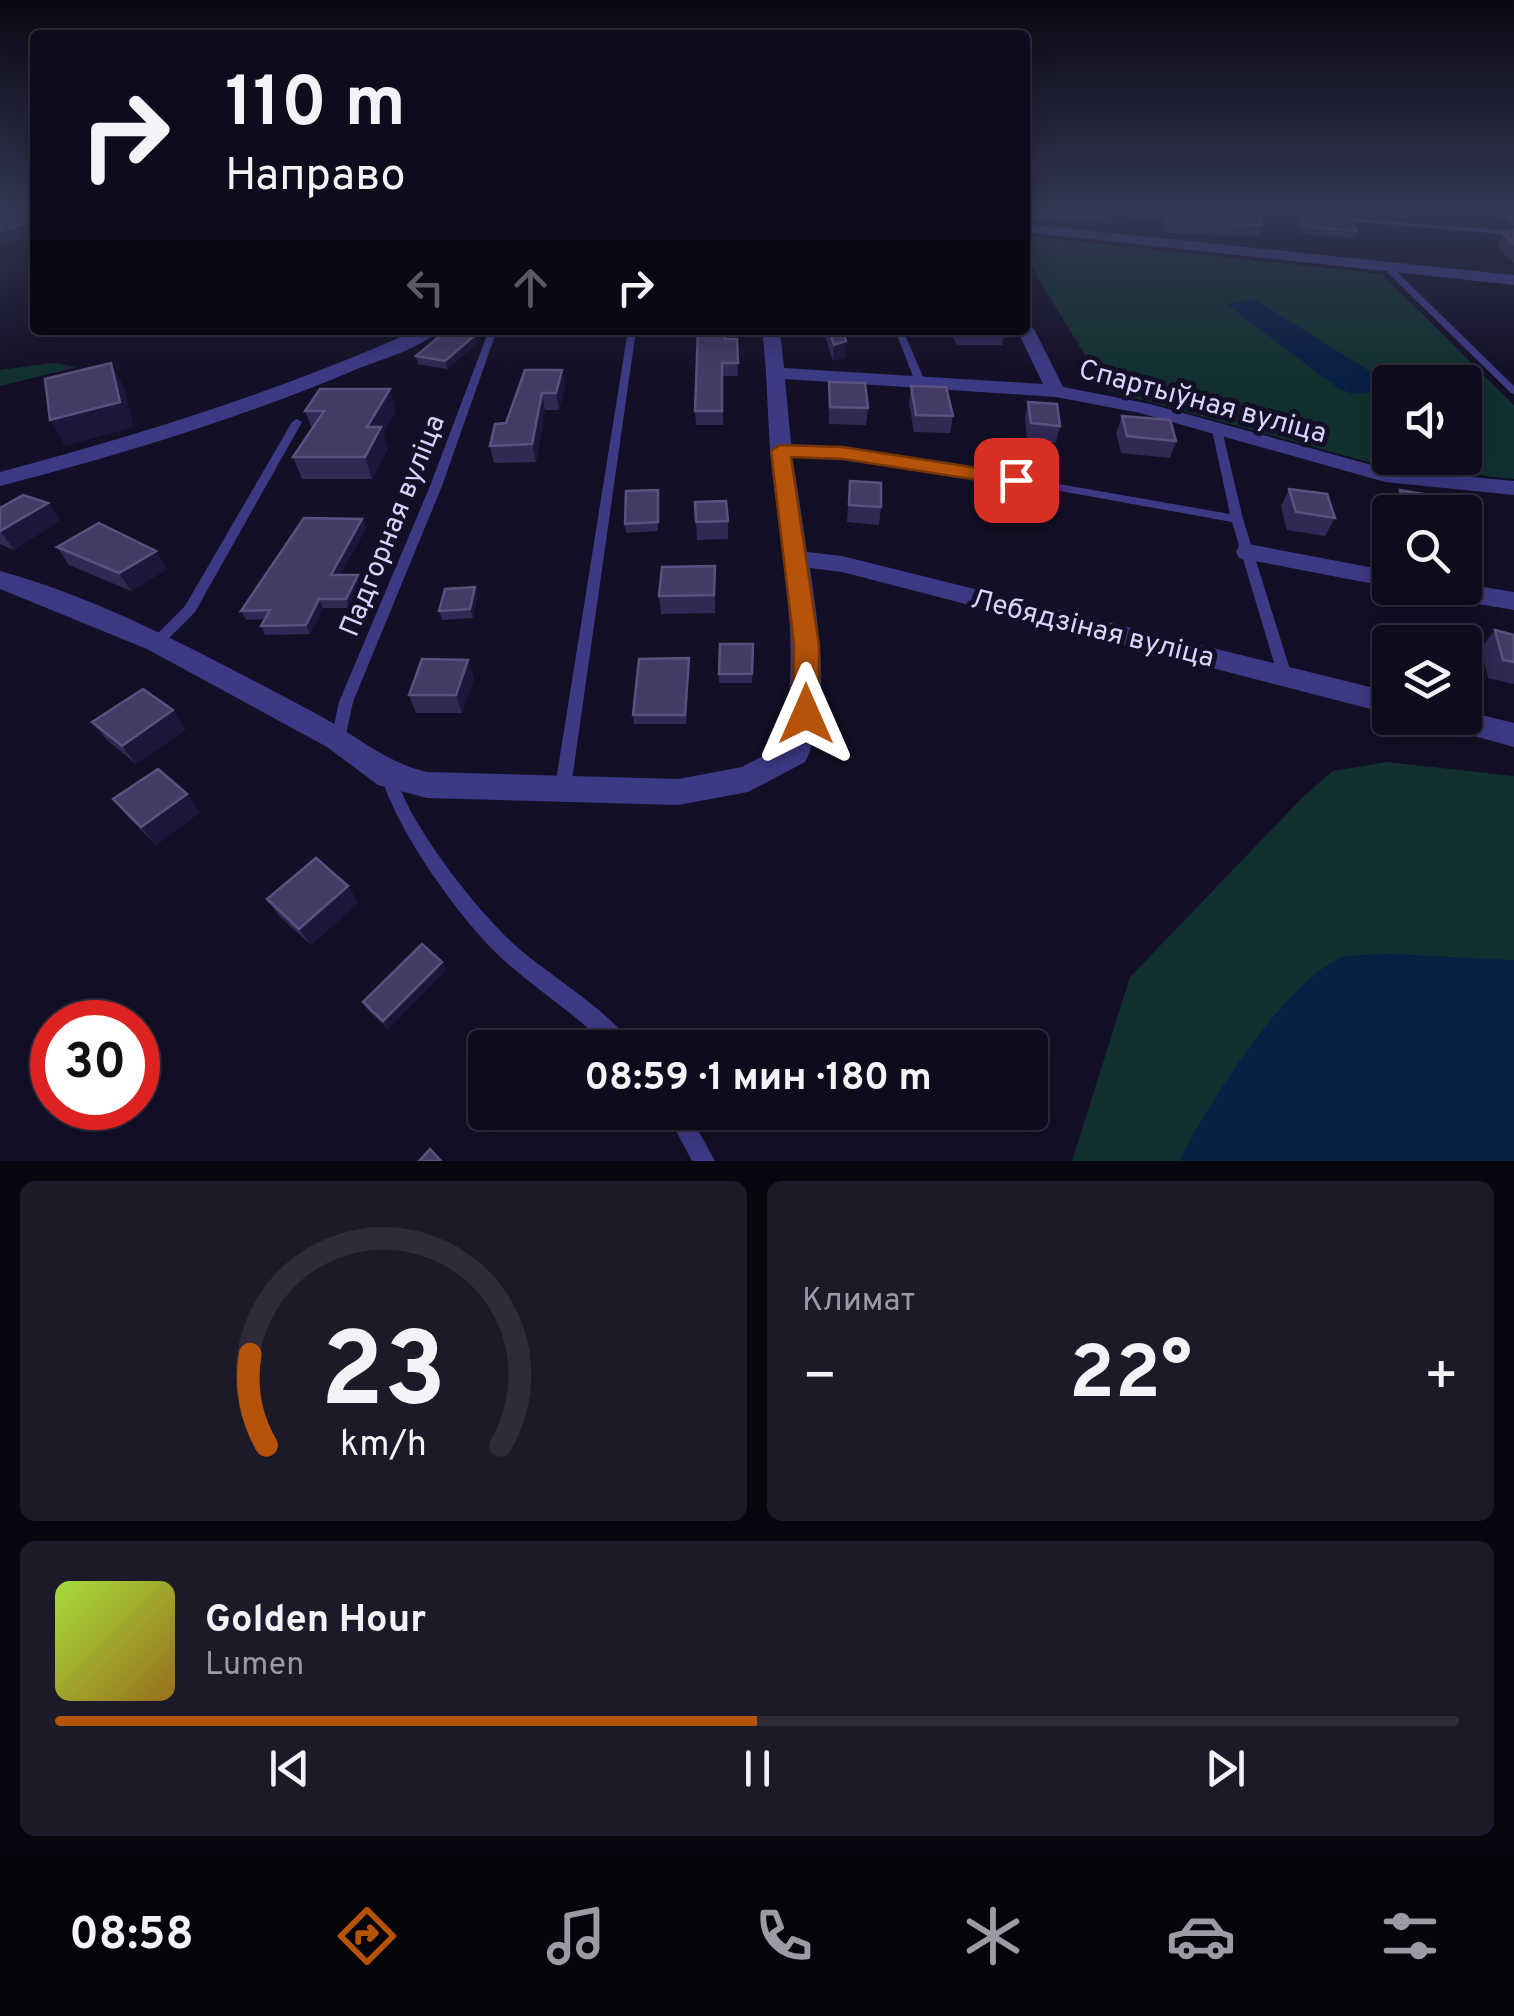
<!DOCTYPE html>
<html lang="ru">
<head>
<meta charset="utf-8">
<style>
  body { margin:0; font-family:Overpass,sans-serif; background:#1c1929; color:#f1f3f6; height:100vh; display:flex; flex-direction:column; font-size:38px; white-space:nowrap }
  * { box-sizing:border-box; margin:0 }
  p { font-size:32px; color:#9b9ba3 }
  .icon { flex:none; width:55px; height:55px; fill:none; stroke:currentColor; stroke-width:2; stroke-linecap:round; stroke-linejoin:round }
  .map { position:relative; height:1161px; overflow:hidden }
  .side { display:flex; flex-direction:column; gap:20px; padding:20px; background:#08060f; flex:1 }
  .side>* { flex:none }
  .banner { position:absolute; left:30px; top:30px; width:1000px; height:305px; border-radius:10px; box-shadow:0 5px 25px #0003,0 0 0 2px #2e2b3b; background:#0e0b1c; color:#f1f3f6; overflow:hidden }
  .buttons { position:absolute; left:1372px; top:365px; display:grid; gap:20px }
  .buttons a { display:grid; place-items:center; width:110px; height:110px; border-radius:10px; background:#0e0b1c; box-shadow:0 5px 25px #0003,0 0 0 2px #2e2b3b; font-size:50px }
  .speed { position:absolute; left:30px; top:1000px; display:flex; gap:20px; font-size:50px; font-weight:700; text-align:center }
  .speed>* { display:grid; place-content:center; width:130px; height:130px; border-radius:50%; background:#0e0b1c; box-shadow:0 5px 25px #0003,0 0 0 2px #2e2b3b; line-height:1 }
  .speed .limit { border:15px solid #d22; background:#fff; color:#111 }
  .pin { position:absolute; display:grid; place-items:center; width:85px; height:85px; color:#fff; margin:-42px; border-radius:20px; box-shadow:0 5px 15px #0006 }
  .me { position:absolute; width:110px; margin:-55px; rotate:0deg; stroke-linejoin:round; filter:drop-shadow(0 0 8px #0008) }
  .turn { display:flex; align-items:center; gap:35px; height:210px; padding:0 30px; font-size:45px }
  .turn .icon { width:130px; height:130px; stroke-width:2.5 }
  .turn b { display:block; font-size:70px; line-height:85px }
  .lanes { display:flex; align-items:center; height:95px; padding:0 30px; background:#0003; justify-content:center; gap:50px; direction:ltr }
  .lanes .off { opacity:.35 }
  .big { font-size:75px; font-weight:700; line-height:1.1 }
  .side .card { flex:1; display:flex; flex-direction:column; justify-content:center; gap:15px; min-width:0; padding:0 35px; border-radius:15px; background:#1c1929 }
  .side .dial { align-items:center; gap:0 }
  .dial svg { height:260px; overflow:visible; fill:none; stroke:#2e2b3b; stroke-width:7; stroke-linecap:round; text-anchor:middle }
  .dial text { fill:#f1f3f6; stroke:none }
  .song { display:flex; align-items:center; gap:30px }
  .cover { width:120px; height:120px; border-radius:15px; background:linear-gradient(135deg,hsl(80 70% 55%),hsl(40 70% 35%)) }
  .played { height:10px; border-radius:5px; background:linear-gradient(90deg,#b45309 50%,#2e2b3b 50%) }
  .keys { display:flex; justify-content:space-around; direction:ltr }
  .heat { display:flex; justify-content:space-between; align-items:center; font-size:55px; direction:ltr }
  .side .tiles { flex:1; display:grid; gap:20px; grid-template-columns:1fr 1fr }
  .card:last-child { grid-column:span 2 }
  .trip { position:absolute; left:468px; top:1030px; width:580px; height:100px; border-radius:10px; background:#0e0b1c; box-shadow:0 5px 25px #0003,0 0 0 2px #2e2b3b; font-weight:700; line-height:100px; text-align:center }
  .menu { display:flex; height:160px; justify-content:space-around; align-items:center; background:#06040b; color:#9b9ba3 }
  .menu .icon { width:70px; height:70px }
  .menu .selected { color:#b45309 }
  .menu b { font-size:45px; color:#f1f3f6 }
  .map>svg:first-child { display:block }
  .green { fill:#12302f; fill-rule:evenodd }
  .water { fill:#0a1f44 }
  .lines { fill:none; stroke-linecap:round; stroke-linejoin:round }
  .service { fill:#3d3a85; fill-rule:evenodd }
  .minor { fill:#3d3a85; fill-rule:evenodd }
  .tertiary { fill:#3d3a85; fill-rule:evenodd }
  .wall { fill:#312854 }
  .shaded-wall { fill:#1d163a }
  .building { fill:#433a66; stroke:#5a527e; stroke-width:2.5 }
  .route { fill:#b45309; stroke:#753606; stroke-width:2.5 }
  .labels { text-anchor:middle; stroke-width:10; stroke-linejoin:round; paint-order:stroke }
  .street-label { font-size:28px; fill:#d9d4ff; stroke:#130f26 }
</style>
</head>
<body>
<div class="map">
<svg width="1514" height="1161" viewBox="0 0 1514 1161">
  <rect width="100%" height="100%" fill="#130f26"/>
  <path class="green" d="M 1025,236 L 1382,274 L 1514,405 L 1514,479 L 1372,463 L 1106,390 L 1025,256 ZM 1390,382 L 1465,382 L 1465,458 L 1390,458 Z
    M 53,363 L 77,367 L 0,386 L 0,370 Z
    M 1387,762 L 1514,776 L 1514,1161 L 1072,1161 L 1130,977 L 1304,796 L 1333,771 Z"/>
  <path class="water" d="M 1254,299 L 1387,382 L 1390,391 L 1354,394 L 1341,390 L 1226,304 Z
    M 1390,954 L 1514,960 L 1514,1161 L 1179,1161 C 1208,1105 1280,989 1336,960 C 1350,953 1375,956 1390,954 Z"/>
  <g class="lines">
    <path class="service" d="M 1249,211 L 1278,211 L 1310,216 L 1307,218 Z
      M 1337,217 L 1514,231 L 1514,235 L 1335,220 L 1335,218 Z
      M 1387,268 L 1393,268 L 1514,386 L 1514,394 L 1511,393 L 1387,272 Z
      M 489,330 L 497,330 L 442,486 L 353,702 L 345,739 L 343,743 L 338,745 L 333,743 L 331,739 L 339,702 L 430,486 Z
      M 628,330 L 636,330 L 571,787 L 569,792 L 563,794 L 557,792 L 555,787 Z
      M 895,330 L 903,330 L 924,379 L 922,381 L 916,381 L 914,379 Z
      M 297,419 L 302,422 L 195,612 L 162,645 L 152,645 L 150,642 L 152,639 L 185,606 L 292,422 Z
      M 1217,427 L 1222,430 L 1243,519 L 1292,676 L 1290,680 L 1280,680 L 1278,676 L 1232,522 L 917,465 L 781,454 L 776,451 L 781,448 L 917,459 L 1230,514 L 1212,430 Z
      M 389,770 L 394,771 C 398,779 399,786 402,793 C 422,840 479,913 517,947 C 545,972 619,1017 633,1048 L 609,1048 C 578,1016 540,992 507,963 C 462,923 398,833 381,776 L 384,771 Z
      M 666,1112 L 688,1112 L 715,1161 L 692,1161 Z"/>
    <path class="minor" d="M 1493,211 L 1514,215 L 1514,226 Z
      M 1025,224 L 1514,275 L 1514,285 L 1025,232 Z
      M 1025,324 L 1034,329 L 1063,387 L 1150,404 L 1386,469 L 1514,481 L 1514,495 L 1385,482 L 1140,413 L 1056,397 L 785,379 L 792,454 L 807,552 L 842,556 L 1390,692 L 1390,714 L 842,572 L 810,568 C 818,627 833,706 805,762 L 748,792 L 678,805 L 427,798 L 378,785 L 327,747 L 147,649 L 0,589 L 0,571 C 109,601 214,660 313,712 C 353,733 384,762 427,772 L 678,779 L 742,767 L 781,746 C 803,652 782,562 772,469 C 767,423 768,376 762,330 L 780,330 L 784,368 L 1043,384 L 1017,330 L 1025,330 Z
      M 1248,544 L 1390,571 L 1390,587 L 1239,558 L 1236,552 L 1239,546 Z
      M 1465,584 L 1514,592 L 1514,610 L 1436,597 L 1423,588 L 1465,588 Z
      M 1465,711 L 1514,723 L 1514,747 L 1438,726 L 1433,718 L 1465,718 Z"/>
    <path class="tertiary" d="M 417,330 L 440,330 C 419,349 383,359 357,369 C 242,418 121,455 0,486 L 0,472 C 143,434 282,390 417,330 Z"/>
  </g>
  <path class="wall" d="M 1025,211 L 1255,211 L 1263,225 L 1259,236 L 1164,233 L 1160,220 L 1116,215 L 1114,223 L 1025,220 Z
    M 1296,212 L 1357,231 L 1354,238 L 1303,234 L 1293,219 Z
    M 1514,229 L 1514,263 L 1497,247 L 1504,235 Z
    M 823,330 L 843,330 L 845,357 L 833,361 Z
    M 949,330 L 1004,330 L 1005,332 L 1002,345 L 957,345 Z
    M 475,335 L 477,343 L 447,369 L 418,364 L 416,356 Z
    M 725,339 L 737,339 L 738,376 L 722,376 L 723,425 L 696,425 L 695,411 Z
    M 562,370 L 565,386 L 559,410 L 545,410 L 536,462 L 494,463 L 490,446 Z
    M 829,382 L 868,408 L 866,425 L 829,424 Z
    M 911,386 L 953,416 L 950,433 L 914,432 L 909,403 Z
    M 1028,402 L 1060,426 L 1056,443 L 1027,440 L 1025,418 Z
    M 305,411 L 396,411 L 383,433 L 388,449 L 372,479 L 302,479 L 293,457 L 312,429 Z
    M 1122,416 L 1176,441 L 1170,458 L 1121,453 L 1116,433 Z
    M 850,481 L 881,507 L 879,525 L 847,522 Z
    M 1289,489 L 1335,518 L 1325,536 L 1287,530 L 1281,506 Z
    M 658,490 L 658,531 L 626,533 L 625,524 Z
    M 1400,490 L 1458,512 L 1392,512 L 1390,507 Z
    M 695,502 L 728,521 L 728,539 L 697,540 Z
    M 48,503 L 60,520 L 14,550 L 0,544 L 0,508 Z
    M 362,519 L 366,528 L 340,575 L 358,575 L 361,584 L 350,608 L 323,608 L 310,634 L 265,635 L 261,626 L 264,619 L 246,620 L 241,611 Z
    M 1465,530 L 1477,560 L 1465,576 Z
    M 57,547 L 167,569 L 131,591 L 69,565 Z
    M 715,566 L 715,613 L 661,614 L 659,596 Z
    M 477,596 L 473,618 L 442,620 L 439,611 Z
    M 1495,630 L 1514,635 L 1514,684 L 1488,678 L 1481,648 Z
    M 753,644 L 752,683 L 719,683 L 719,674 Z
    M 468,660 L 474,678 L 462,713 L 416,713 L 409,695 Z
    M 689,667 L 686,724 L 634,724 L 633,715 Z
    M 92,722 L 186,729 L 136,764 L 107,740 Z
    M 113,799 L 200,812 L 156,845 L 128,817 Z
    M 348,886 L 358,903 L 311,945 L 279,916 L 267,899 Z
    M 442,962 L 446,970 L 388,1029 L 368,1010 L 363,1002 Z"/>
  <path class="shaded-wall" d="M 35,219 L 35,233 L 0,246 L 0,232 Z
    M 475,335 L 477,343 L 447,369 L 445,361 Z
    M 846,341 L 845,357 L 833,361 L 834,345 Z
    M 111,363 L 124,387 L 134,427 L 65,446 L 50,420 Z
    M 562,370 L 565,386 L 559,410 L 556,393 Z
    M 390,389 L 396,411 L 383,433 L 388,449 L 372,479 L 365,457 L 367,427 Z
    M 542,393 L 545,410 L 536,462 L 532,444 Z
    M 48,503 L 60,520 L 14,550 L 1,532 Z
    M 362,519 L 366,528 L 335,584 L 331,575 Z
    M 156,551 L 167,569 L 131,591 L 119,573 Z
    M 358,575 L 361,584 L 350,608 L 346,599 Z
    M 475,587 L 477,596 L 473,618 L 470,609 Z
    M 319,599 L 323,608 L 310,634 L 306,625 Z
    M 468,660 L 474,678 L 462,713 L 456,695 Z
    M 173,710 L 186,729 L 136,764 L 122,746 Z
    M 187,794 L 200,812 L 156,845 L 141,827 Z
    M 348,886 L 358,903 L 311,945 L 299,929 Z
    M 442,962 L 446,970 L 388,1029 L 383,1021 Z"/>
  <path class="building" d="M 0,211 L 35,211 L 35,219 L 0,232 Z
    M 1164,211 L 1255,211 L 1263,225 L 1167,222 Z
    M 1296,212 L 1349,217 L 1357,231 L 1306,227 Z
    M 1514,229 L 1514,244 L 1504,235 Z
    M 447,330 L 475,335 L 445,361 L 416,356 Z
    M 698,330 L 724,330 L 725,339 L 737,339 L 738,363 L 722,363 L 722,411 L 695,411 Z
    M 829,330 L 843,330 L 846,341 L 834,345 Z
    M 959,330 L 1004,330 L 1005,332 L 960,331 Z
    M 111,363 L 120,402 L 50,420 L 45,379 Z
    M 525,370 L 562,370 L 556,393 L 542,393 L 532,444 L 490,446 L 495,424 L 506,423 Z
    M 829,382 L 865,383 L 868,408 L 830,407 Z
    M 911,386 L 946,387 L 953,416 L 916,415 Z
    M 320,389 L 390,389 L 367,427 L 381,427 L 365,457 L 293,457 L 324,411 L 305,411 Z
    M 1028,402 L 1057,404 L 1060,426 L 1031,423 Z
    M 1122,416 L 1170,420 L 1176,441 L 1127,436 Z
    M 850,481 L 881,483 L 881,507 L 849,505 Z
    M 1289,489 L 1327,494 L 1335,518 L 1296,512 Z
    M 658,490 L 658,522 L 625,524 L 626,491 Z
    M 1400,490 L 1452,499 L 1458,512 L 1409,512 Z
    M 23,495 L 48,503 L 0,531 L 0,508 Z
    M 726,501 L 728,521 L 696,522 L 695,502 Z
    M 304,518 L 362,519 L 331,575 L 358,575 L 346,599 L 319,599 L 306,625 L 261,626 L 270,610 L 241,611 Z
    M 99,523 L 156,551 L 119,573 L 57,547 Z
    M 1465,530 L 1477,560 L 1465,557 Z
    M 715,566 L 714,595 L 659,596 L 662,567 Z
    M 475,587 L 470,609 L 439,611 L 445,589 Z
    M 1495,630 L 1514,635 L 1514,662 L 1503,660 Z
    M 720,644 L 753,644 L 752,674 L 719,674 Z
    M 689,658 L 685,715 L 633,715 L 639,659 Z
    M 422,659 L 468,660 L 456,695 L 409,695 Z
    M 143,689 L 173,710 L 122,746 L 92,722 Z
    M 158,769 L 187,794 L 141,827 L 113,799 Z
    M 316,858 L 348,886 L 299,929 L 267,899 Z
    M 422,944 L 442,962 L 383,1021 L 363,1002 Z
    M 430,1149 L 441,1161 L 419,1161 Z"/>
  <linearGradient id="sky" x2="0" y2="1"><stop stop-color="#0a0815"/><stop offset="0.56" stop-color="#333752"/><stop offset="1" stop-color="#333752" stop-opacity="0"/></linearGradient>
  <rect width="1514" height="374" fill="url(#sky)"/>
  <path class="route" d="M 780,445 L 843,447 L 1016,474 L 1026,480 L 1016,486 L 843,459 L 791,457 L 819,645 L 819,714 L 806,725 L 793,714 L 794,645 L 771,451 Z"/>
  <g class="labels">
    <g class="street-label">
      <text transform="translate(1203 400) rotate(15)" y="10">Спартыўная вуліца</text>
      <text transform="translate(391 525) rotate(-68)" y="10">Падгорная вуліца</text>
      <text transform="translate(1093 627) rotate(14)" y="10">Лебядзіная вуліца</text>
    </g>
  </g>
</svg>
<div class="buttons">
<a><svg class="icon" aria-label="sound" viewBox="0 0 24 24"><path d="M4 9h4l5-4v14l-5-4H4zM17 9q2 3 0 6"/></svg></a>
<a><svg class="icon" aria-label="search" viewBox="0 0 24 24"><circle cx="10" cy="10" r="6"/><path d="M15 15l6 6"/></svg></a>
<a><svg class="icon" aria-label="layers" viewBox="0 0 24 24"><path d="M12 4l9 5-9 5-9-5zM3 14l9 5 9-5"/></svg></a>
</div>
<div class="speed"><div class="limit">30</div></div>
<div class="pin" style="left:1016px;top:480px;background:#d93025"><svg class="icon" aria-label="arrive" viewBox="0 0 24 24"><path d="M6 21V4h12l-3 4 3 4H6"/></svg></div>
<svg class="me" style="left:806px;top:714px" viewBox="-20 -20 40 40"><path d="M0-17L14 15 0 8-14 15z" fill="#b45309" stroke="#fff" stroke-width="4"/></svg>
<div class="trip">08:59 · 1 мин · 180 m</div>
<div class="banner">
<div class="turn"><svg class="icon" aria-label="right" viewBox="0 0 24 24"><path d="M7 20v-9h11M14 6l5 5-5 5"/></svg><div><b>110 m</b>Направо</div></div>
<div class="lanes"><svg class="icon off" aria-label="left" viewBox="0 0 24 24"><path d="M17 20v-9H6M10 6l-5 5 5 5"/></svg><svg class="icon off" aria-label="ahead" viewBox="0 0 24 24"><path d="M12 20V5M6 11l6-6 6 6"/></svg><svg class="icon" aria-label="right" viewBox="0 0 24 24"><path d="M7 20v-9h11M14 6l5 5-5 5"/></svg></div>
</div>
</div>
<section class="side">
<div class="tiles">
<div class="card dial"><svg viewBox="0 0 100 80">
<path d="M14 69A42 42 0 1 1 86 69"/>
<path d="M14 69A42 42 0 0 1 9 41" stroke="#b45309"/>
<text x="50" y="56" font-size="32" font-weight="700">23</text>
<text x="50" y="72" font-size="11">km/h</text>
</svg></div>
<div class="card"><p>Климат</p>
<div class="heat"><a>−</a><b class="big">22°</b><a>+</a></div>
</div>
<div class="card">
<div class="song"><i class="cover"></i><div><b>Golden Hour</b><p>Lumen</p></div></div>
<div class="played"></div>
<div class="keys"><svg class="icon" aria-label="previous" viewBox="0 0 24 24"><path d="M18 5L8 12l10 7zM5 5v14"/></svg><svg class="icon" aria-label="pause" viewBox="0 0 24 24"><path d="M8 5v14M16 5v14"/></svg><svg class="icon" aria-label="next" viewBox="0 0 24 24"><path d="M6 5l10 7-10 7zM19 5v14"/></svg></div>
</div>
</div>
</section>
<nav class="menu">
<b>08:58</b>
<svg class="icon selected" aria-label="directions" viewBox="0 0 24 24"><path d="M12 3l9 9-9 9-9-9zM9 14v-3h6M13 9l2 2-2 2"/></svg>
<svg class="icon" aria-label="music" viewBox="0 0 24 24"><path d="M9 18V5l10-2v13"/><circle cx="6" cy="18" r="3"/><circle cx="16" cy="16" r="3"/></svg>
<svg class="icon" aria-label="phone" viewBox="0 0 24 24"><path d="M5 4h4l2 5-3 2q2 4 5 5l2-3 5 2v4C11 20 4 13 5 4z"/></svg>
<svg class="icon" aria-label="climate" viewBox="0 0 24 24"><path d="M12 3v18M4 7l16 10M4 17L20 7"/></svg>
<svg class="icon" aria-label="car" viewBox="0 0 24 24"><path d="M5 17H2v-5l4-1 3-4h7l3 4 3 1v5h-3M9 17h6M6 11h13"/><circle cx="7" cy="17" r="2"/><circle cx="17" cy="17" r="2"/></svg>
<svg class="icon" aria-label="filters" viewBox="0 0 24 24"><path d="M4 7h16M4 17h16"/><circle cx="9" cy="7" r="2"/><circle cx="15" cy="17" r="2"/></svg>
</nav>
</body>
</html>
